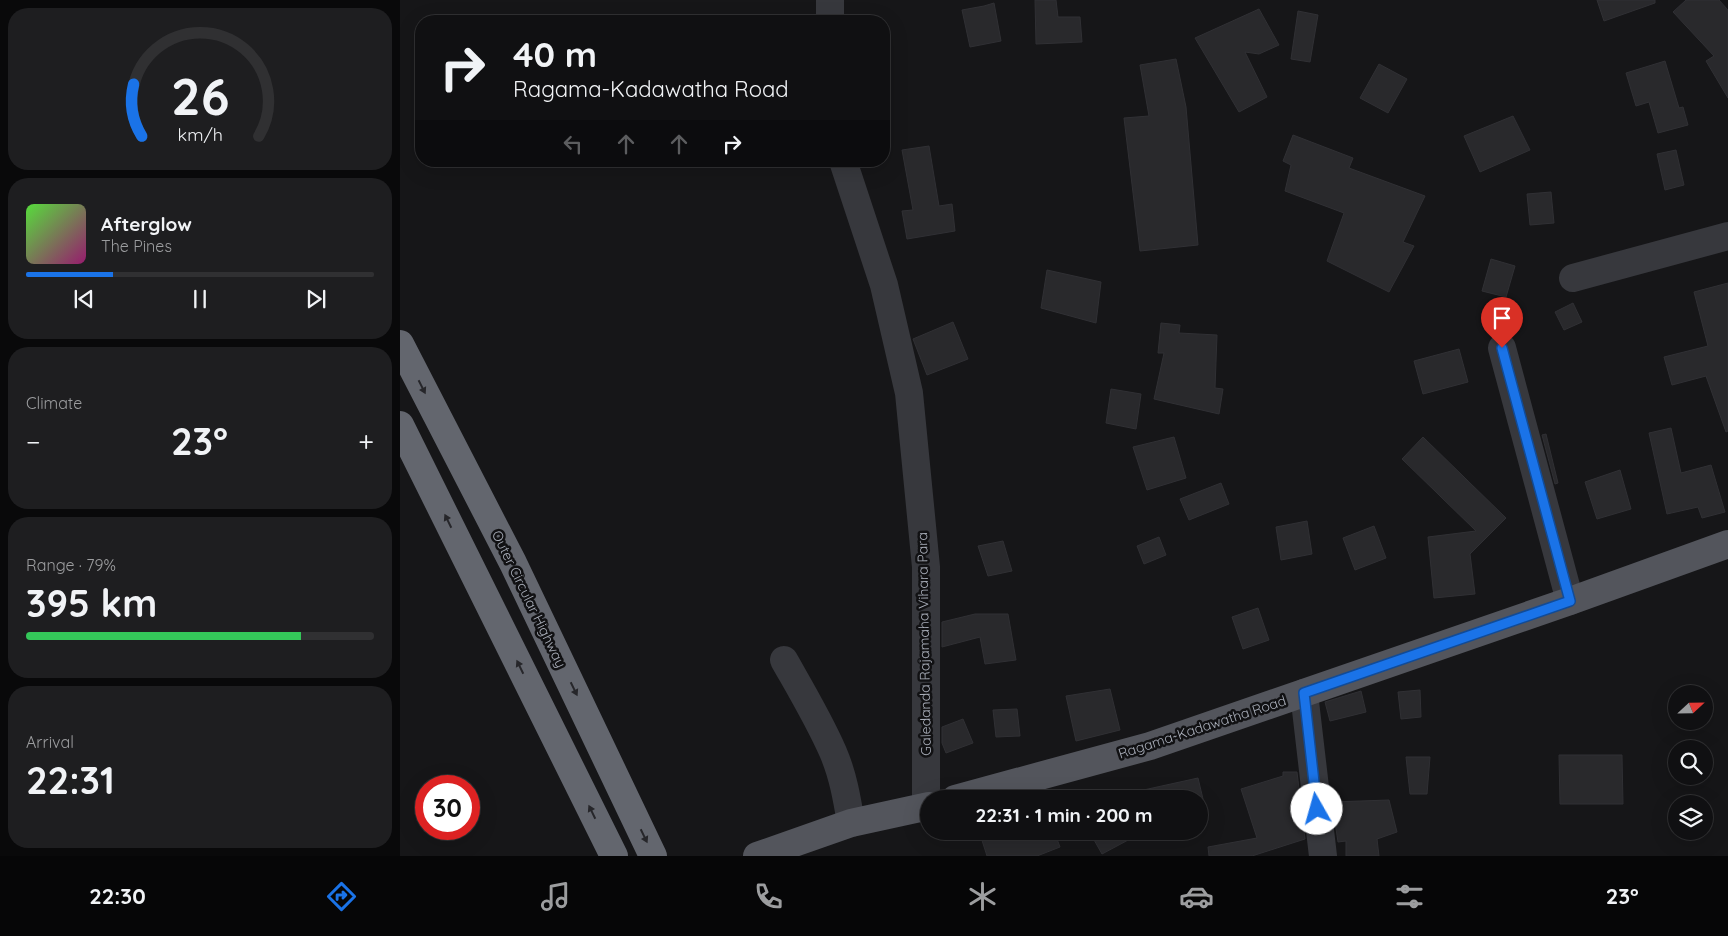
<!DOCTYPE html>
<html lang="en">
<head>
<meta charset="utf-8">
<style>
  body { margin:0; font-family:Quicksand,sans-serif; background:#1e1e20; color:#f1f3f6; height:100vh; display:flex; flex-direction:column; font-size:19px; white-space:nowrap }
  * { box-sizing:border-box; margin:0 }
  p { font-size:16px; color:#9c9d9f }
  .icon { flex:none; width:28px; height:28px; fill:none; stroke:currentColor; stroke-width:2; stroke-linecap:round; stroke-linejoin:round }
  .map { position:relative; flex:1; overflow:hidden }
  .details { display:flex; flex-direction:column; gap:8px; padding:8px; background:#09090a; width:400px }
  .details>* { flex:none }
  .banner { position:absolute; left:15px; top:15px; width:475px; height:152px; border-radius:20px; box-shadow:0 5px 20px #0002,0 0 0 1px #303032; background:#101012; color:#f1f3f6; overflow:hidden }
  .needle { width:32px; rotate:68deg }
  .controls { position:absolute; left:1268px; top:685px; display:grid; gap:10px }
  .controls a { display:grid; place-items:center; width:45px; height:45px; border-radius:50%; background:#101012; box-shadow:0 5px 20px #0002,0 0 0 1px #303032; font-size:25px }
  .speed { position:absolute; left:15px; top:775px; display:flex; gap:10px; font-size:25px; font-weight:700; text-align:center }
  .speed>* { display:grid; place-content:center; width:65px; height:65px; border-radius:50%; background:#101012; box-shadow:0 5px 20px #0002,0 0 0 1px #303032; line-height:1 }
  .speed .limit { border:8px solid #d22; background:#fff; color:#111 }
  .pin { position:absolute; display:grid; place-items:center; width:42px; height:42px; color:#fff; margin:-51px -21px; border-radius:50% 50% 50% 0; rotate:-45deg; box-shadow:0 0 5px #0007 }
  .pin .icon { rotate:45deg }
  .me { position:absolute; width:55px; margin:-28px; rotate:353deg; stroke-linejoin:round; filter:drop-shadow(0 0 4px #0008) }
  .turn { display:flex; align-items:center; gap:18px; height:105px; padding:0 15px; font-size:22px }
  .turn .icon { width:65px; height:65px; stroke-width:2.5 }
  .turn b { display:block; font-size:35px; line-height:42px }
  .lanes { display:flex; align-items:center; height:48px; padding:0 15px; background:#0003; justify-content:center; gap:25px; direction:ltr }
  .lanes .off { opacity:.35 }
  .big { font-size:38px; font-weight:800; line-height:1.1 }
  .details .card { flex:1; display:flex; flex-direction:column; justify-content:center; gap:8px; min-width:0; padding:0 18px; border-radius:20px; background:#1e1e20 }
  .details .dial { align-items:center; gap:0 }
  .dial svg { height:130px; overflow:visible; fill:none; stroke:#303032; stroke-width:7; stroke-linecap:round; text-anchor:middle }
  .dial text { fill:#f1f3f6; stroke:none }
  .song { display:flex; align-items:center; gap:15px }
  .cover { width:60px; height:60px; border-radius:8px; background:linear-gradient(135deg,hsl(110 70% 55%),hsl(320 70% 35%)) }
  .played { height:5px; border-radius:2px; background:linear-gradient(90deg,#1a73e8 25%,#303032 25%) }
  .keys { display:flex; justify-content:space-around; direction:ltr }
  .heat { display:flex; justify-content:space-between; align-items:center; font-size:28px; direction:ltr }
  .charge { height:8px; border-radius:4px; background:linear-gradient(90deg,#34c759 79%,#303032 0) }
  .trip { position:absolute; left:520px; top:790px; width:288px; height:50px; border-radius:25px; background:#101012; box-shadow:0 5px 20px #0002,0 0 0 1px #303032; font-weight:800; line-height:50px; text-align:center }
  .menu { display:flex; height:80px; justify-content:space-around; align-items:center; background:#060607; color:#9c9d9f }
  .menu .icon { width:35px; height:35px }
  .menu .on { color:#1a73e8 }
  .menu b { font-size:22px; color:#f1f3f6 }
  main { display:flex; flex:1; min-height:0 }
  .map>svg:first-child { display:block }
  .building { fill:#29292c; stroke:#303034 }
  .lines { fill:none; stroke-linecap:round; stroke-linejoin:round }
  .minor { stroke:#37383d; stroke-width:28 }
  .major { stroke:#53555c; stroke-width:28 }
  .highway { stroke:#63666e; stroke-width:28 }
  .oneway { fill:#26262a }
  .route-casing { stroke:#114b97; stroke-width:12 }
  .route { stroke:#1a73e8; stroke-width:9 }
  .labels { text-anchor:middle; stroke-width:5; stroke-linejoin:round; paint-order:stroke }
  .street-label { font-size:14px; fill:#a8adb8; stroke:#111113 }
</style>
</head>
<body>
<main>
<section class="details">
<div class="card dial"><svg viewBox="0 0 100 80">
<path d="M14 69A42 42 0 1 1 86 69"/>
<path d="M14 69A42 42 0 0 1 9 37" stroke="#1a73e8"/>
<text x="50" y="56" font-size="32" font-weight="700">26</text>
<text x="50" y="72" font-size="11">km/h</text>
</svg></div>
<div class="card">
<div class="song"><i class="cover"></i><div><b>Afterglow</b><p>The Pines</p></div></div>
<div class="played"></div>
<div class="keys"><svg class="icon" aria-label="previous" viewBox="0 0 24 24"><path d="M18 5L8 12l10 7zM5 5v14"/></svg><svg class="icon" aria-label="pause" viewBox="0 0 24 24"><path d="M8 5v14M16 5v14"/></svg><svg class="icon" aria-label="next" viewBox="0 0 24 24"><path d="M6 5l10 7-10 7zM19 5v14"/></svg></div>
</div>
<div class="card"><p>Climate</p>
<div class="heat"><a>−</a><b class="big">23°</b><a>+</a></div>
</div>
<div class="card"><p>Range · 79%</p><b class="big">395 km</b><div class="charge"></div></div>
<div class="card"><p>Arrival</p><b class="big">22:31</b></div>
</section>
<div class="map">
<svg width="1328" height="856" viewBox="0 0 1328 856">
  <rect width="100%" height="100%" fill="#161618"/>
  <path class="building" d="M 635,0 L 656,0 L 658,17 L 680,17 L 682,42 L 636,44 Z
    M 1197,0 L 1255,0 L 1255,3 L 1204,21 Z
    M 1286,0 L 1319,0 L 1328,10 L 1328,98 L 1306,61 L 1314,56 L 1273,12 Z
    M 594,3 L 601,41 L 570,47 L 562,10 L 584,6 Z
    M 859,9 L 879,45 L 859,54 L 845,52 L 867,97 L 839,112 L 795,38 Z
    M 898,11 L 918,15 L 910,62 L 891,59 Z
    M 776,59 L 786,107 L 798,245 L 740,251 L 724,118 L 749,116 L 740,65 Z
    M 1265,61 L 1279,108 L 1283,107 L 1288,125 L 1258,133 L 1249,102 L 1236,106 L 1226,73 Z
    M 979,64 L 1007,79 L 988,113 L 960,98 Z
    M 1113,116 L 1130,150 L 1080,172 L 1064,136 Z
    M 893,135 L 953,158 L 949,168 L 1025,196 L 1003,242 L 1014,246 L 989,292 L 927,261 L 944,213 L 885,191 L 891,165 L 883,161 Z
    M 529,146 L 539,206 L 552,204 L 555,231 L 507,239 L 502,211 L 513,210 L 502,150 Z
    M 1276,150 L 1284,185 L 1265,190 L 1257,154 Z
    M 1151,192 L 1154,223 L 1130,225 L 1127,194 Z
    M 1091,259 L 1115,266 L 1106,297 L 1082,291 Z
    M 647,270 L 701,282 L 696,323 L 641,308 Z
    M 1328,283 L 1328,431 L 1326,432 L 1306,376 L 1272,385 L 1264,357 L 1308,346 L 1294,292 Z
    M 1173,303 L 1182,322 L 1164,330 L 1155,312 Z
    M 553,322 L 568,359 L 527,375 L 513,339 Z
    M 761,323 L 780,325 L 779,333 L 817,335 L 815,388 L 823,389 L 819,414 L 754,399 L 764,353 L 758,353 Z
    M 1059,349 L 1068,382 L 1023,394 L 1014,361 Z
    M 711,389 L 741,394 L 736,429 L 706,423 Z
    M 1271,428 L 1281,473 L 1311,465 L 1325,512 L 1302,518 L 1298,507 L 1267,514 L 1249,433 Z
    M 1146,434 L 1158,483 L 1155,484 L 1142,435 Z
    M 774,437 L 786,478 L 747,490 L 733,447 Z
    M 1023,437 L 1106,518 L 1070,554 L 1075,594 L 1034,598 L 1028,537 L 1076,531 L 1002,459 Z
    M 1220,470 L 1231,509 L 1197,519 L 1185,482 Z
    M 821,483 L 829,504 L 789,520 L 780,499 Z
    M 907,521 L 912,554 L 881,560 L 876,527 Z
    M 974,526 L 986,558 L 955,570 L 943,538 Z
    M 759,537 L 766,555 L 744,564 L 737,546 Z
    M 603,541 L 612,571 L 588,576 L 578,546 Z
    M 858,608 L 869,640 L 843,649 L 832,617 Z
    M 575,614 L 608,614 L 616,660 L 585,664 L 580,637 L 542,647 L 542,622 Z
    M 710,689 L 720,730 L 676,741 L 666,696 Z
    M 1020,690 L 1021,717 L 1001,719 L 998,692 Z
    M 961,691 L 966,712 L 930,721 L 925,702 Z
    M 617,709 L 620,736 L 596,737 L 593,710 Z
    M 563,719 L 573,743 L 546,753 L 542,743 L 542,727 Z
    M 1159,755 L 1222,755 L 1223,804 L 1160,804 Z
    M 1006,757 L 1030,757 L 1027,794 L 1010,794 Z
    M 883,772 L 897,772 L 905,839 L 852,856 L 809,856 L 808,847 L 857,838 L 841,789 L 883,776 Z
    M 798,778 L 803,799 L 740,799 L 739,791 Z
    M 989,800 L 997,832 L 977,839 L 979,856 L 946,856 L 946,841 L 938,842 L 932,802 Z
    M 579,831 L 654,831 L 660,847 L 637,856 L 587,856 Z
    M 689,831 L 745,831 L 702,854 Z"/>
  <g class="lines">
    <path class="minor" d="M 430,21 L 430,0
      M 443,161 L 484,285 L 509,393 L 526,567 L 526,807
      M 1173,278 L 1328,236
      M 1102,348 L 1170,601
      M 384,660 C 401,690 419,720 433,752 C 443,775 447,799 451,823
      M 904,693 L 923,856"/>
    <path class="major" d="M 555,799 L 750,746 L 1170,601 L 1328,544
      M 357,856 L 451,823 L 529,806"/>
    <path class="highway" d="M 0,344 L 113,563 L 253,856
      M 0,425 L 214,856"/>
  </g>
  <defs><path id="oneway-solid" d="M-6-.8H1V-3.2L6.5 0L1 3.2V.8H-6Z" transform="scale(1.25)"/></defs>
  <g class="oneway">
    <use href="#oneway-solid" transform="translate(22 387) rotate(63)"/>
    <use href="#oneway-solid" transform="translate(48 521) rotate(-116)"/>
    <use href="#oneway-solid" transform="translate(120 667) rotate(-116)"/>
    <use href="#oneway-solid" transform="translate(174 689) rotate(64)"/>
    <use href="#oneway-solid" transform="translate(192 812) rotate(-116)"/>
    <use href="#oneway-solid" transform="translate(244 836) rotate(64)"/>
  </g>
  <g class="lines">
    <defs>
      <path id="route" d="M 917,809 L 904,693 L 1170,601 L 1102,348"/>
    </defs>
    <use href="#route" class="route-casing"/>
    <use href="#route" class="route"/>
  </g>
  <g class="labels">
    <g class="street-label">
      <text transform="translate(129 599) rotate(64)" y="5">Outer Circular Highway</text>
      <text transform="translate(524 644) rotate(-91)" y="5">Galedanda Rajamaha Vihara Para</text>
      <text transform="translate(802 727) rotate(-18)" y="5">Ragama-Kadawatha Road</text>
    </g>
  </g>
</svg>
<div class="controls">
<a><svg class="needle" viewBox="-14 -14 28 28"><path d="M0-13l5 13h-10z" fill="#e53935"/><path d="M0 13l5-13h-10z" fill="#9c9d9f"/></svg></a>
<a><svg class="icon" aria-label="search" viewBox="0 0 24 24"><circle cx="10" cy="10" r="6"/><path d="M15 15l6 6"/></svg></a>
<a><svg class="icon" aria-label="layers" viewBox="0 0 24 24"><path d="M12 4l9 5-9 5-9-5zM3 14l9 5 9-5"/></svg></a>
</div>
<div class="speed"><div class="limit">30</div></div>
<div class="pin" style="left:1102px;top:348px;background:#d93025"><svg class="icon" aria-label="arrive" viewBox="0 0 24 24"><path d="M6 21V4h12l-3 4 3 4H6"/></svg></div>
<svg class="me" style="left:917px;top:809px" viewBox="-20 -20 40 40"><circle r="19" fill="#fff"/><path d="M0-13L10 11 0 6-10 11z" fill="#1a73e8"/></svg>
<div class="trip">22:31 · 1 min · 200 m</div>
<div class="banner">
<div class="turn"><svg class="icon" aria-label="right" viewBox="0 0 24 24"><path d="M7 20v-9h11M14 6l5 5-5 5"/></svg><div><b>40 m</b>Ragama-Kadawatha Road</div></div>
<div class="lanes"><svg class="icon off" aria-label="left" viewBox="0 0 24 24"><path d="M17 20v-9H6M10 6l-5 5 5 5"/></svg><svg class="icon off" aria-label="ahead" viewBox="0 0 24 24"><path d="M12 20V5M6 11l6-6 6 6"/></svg><svg class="icon off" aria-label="ahead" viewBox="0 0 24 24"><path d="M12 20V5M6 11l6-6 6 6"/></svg><svg class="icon" aria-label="right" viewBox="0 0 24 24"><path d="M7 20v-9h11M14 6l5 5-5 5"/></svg></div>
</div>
</div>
</main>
<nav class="menu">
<b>22:30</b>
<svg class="icon on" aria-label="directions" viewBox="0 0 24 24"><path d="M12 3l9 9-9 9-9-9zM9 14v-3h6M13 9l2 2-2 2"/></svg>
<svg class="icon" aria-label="music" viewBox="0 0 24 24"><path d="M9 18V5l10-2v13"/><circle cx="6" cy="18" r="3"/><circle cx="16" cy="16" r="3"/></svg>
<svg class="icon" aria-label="phone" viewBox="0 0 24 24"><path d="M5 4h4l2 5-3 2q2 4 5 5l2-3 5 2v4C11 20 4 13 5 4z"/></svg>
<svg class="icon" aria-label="climate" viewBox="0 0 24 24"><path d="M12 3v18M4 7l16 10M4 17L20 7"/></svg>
<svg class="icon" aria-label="car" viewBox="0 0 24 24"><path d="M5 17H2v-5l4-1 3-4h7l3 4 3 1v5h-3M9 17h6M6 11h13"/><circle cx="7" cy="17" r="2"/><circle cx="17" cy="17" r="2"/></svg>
<svg class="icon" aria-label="filters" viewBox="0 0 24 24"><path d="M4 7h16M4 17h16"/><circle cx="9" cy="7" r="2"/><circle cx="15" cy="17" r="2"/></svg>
<b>23°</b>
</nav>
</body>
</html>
